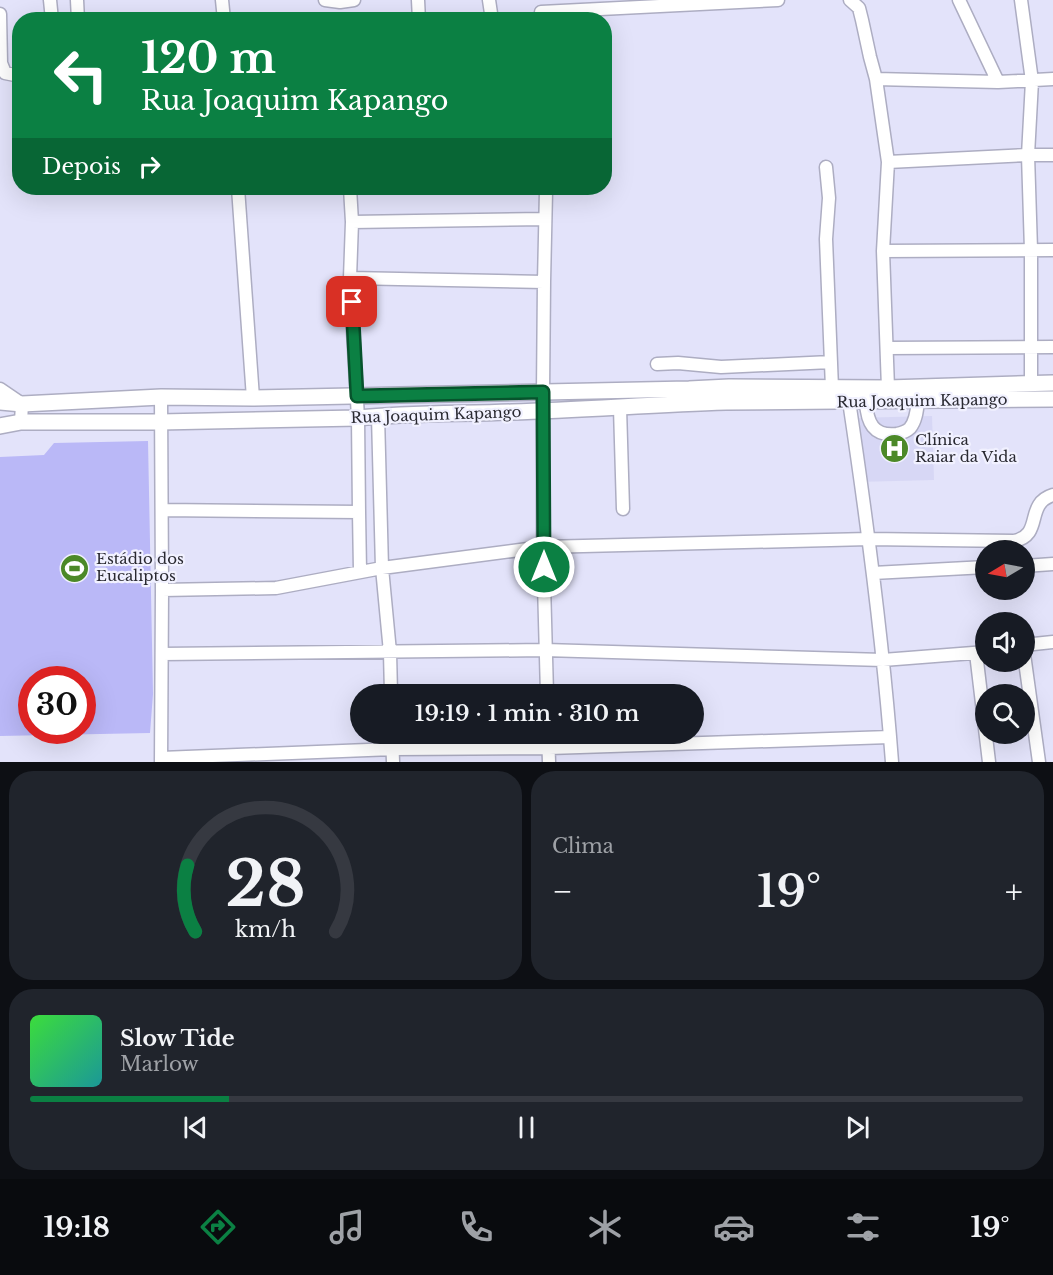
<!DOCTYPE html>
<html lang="pt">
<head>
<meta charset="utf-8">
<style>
  body { margin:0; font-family:"Libre Baskerville",serif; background:#20242c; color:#f1f3f6; height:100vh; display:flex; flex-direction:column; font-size:22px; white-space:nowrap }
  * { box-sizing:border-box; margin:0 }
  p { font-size:20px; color:#9ea1a6 }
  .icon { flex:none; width:33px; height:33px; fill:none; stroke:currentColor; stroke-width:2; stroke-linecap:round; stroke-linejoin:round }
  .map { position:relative; height:762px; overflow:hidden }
  .details { display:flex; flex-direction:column; gap:9px; padding:9px; background:#0d0f14; flex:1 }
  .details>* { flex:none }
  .guide { position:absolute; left:12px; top:12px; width:600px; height:183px; border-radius:24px; box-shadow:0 6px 24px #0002; background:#0b8043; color:#fff; overflow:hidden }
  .needle { width:39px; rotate:260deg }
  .tools { position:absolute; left:975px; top:540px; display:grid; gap:12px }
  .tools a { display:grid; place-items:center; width:60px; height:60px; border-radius:50%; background:#171b24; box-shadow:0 6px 24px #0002; font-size:30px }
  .speed { position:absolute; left:18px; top:666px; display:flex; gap:12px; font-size:30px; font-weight:700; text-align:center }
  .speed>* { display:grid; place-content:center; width:78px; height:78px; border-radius:50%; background:#171b24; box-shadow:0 6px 24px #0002; line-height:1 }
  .speed .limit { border:9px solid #d22; background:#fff; color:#111 }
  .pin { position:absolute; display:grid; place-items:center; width:51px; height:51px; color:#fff; margin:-26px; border-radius:12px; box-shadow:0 3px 9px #0006 }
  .me { position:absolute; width:66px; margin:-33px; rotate:0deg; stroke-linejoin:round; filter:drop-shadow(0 0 4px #0008) }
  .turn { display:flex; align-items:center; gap:21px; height:126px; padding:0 30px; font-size:27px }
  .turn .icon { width:78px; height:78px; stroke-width:2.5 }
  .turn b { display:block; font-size:42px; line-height:51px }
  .then { display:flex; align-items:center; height:57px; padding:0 30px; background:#0003; gap:12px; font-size:22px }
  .big { font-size:45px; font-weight:600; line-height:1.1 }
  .details .widget { flex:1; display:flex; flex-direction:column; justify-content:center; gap:9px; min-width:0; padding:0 21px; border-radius:24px; background:#20242c }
  .details .dial { align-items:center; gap:0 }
  .dial svg { height:156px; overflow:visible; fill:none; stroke:#363941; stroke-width:7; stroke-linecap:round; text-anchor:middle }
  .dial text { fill:#f1f3f6; stroke:none }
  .song { display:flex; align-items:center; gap:18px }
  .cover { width:72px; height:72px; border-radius:9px; background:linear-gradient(135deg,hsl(120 70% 55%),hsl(180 70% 35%)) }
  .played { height:6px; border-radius:3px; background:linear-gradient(90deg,#0b8043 20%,#363941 20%) }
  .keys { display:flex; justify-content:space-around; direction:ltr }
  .heat { display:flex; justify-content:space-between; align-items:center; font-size:33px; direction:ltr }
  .details .tiles { flex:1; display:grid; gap:9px; grid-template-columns:1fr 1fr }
  .widget:last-child { grid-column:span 2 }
  .trip { position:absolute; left:350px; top:684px; width:354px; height:60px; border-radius:30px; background:#171b24; box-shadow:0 6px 24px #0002; font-weight:600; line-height:60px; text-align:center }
  .dock { display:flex; height:96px; justify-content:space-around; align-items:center; background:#090b0e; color:#9ea1a6 }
  .dock .icon { width:42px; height:42px }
  .dock .selected { color:#0b8043 }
  .dock b { font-size:27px; color:#f1f3f6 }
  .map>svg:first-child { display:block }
  .built { fill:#d7d7f5 }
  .green { fill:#bab8f7; fill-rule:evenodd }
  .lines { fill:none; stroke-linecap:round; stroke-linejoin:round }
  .minor-casing { stroke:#adadc2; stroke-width:15 }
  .major-casing { stroke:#adadc2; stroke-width:18 }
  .minor { stroke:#fff; stroke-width:12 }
  .major { stroke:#fff; stroke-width:15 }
  .route-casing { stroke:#07532c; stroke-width:15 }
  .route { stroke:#0b8043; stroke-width:10 }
  .labels { text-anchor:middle; stroke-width:4.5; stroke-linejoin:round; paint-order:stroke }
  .street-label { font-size:15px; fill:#292931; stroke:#f1f1ff }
  .poi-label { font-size:15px; fill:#292931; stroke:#f1f1ff; text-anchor:start }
</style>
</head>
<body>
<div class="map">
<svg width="1053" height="762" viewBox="0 0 1053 762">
  <rect width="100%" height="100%" fill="#e3e3fa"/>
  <path class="built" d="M 932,416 L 934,480 L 857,482 L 853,418 Z"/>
  <path class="green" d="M 148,441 L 153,694 L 150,733 L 0,736 L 0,457 L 44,455 L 54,443 ZM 32,680 L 82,680 L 82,730 L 32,730 Z"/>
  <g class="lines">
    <defs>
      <path id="minor" d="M 50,0 L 52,20
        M 77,0 L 78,20
        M 222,0 L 224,20
        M 325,0 L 340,2 L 354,0
        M 418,0 L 419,20
        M 489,0 L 492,20
        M 850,0 L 859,8 L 862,20 L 870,57 L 876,79 L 888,162 L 883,251 L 888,388
        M 959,0 L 998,82
        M 1021,0 L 1032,81 L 1028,155 L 1031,250 L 1031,383
        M 541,12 L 778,0
        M 0,14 L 1,63 L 5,73 L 20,76
        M 876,79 L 998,82 L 1053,79
        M 888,162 L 1028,155 L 1053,155
        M 826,167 L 829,198 L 826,239 L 832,388
        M 238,188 L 253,398
        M 545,188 L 546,191 L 544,282 L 543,392 L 543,547 L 547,694
        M 352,222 L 545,219
        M 883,251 L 1053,250
        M 350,278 L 544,282
        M 887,348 L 1053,347
        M 657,364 L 678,363 L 721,367 L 831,362
        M 0,389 L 22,404 L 21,422
        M 161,397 L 162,590 L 161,762
        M 849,401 C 867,521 883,641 892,762
        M 866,402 C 867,422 873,437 897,434 C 902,433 906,432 910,428 C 916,421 917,410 918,401
        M 620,408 L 623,509
        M 378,416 L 382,568 L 390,652 L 391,694
        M 162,510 L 359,512 L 358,418 L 350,278 L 352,222 L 350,188
        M 359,512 L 360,571
        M 1024,566 L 1053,564
        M 873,573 L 986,567
        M 162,590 L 276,588 L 382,568 L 543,547 L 869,539 L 1014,541 C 1044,535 1024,504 1053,495
        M 1024,645 L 1053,642
        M 976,653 L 989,762
        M 162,654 L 545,650 L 883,660 L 986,652
        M 1024,654 L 1039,762
        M 392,734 L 393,762
        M 548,734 L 549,762
        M 161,758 L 393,749 L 549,748 L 890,737"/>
      <path id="major" d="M 0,402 L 22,404 L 161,397 L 253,398 L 689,389 L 729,387 L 888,388 L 1053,383
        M 0,426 L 21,422 L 160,422 L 358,418 C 409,413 461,414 512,412 C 584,410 655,404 726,402 C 835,400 944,401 1053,399"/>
    </defs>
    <use href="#minor" class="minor-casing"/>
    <use href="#major" class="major-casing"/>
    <use href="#minor" class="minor"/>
    <use href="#major" class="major"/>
  </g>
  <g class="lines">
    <defs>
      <path id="route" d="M 352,302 L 357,396 L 543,392 L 544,567"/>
    </defs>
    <use href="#route" class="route-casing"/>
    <use href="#route" class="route"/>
  </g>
  <defs>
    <symbol id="hospital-disc" viewBox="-11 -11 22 22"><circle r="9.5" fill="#4c8928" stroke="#f1f1ff"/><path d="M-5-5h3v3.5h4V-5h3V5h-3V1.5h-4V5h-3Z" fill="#fff"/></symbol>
    <symbol id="stadium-disc" viewBox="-11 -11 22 22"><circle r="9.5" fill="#4c8928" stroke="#f1f1ff"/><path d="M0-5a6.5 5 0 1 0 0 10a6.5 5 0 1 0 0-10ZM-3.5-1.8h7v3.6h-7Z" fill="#fff"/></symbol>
  </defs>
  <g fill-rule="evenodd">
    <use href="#hospital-disc" x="878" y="432" width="33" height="33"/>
    <use href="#stadium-disc" x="58" y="552" width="33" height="33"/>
  </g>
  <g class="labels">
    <g class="street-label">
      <text transform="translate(922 401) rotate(-1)" y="5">Rua Joaquim Kapango</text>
      <text transform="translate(436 415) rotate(-2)" y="5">Rua Joaquim Kapango</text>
    </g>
    <g class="poi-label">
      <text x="915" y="445">Clínica<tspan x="915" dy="17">Raiar da Vida</tspan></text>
      <text x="96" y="564">Estádio dos<tspan x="96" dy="17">Eucaliptos</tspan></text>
    </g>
  </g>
</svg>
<div class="tools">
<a><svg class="needle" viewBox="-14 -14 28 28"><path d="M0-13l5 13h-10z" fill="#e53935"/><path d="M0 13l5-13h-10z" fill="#9ea1a6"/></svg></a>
<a><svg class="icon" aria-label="sound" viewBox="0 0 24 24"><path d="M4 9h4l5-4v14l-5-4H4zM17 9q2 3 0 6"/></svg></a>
<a><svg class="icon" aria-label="search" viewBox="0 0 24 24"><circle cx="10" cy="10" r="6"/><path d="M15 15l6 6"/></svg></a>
</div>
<div class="speed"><div class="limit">30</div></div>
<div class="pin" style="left:352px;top:302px;background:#d93025"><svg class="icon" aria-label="arrive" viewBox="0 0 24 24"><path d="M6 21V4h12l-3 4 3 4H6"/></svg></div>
<svg class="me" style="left:544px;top:567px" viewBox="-20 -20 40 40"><circle r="17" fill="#0b8043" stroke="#fff" stroke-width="3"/><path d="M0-11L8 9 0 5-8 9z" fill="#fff"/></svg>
<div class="trip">19:19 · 1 min · 310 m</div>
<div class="guide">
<div class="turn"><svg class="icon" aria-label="left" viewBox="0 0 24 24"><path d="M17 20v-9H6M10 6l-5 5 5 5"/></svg><div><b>120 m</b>Rua Joaquim Kapango</div></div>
<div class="then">Depois<svg class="icon" aria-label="right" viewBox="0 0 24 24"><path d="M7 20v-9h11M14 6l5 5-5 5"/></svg></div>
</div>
</div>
<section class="details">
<div class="tiles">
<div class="widget dial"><svg viewBox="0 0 100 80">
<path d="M14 69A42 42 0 1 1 86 69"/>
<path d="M14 69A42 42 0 0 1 10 35" stroke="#0b8043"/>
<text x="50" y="56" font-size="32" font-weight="700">28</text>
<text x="50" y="72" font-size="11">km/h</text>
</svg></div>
<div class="widget"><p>Clima</p>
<div class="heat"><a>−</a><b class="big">19°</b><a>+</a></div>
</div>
<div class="widget">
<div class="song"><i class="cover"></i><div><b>Slow Tide</b><p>Marlow</p></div></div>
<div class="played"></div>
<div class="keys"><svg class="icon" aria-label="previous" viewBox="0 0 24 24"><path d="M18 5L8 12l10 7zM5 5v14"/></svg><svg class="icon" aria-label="pause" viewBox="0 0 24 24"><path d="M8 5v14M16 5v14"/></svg><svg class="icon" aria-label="next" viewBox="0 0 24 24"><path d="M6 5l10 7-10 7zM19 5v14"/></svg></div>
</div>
</div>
</section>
<nav class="dock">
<b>19:18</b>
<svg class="icon selected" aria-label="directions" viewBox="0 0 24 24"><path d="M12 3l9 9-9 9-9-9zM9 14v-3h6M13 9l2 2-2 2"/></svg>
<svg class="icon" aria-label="music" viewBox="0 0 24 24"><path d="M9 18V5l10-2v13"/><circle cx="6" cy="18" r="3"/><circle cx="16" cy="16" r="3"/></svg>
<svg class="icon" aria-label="phone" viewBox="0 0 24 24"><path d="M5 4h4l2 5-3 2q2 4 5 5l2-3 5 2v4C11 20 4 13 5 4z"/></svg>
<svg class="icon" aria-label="climate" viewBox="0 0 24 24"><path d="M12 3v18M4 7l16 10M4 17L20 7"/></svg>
<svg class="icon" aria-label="car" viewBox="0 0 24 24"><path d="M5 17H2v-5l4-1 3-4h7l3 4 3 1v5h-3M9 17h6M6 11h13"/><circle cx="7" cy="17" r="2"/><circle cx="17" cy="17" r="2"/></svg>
<svg class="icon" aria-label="filters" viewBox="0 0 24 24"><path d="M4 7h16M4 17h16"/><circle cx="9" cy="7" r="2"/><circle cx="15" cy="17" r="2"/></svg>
<b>19°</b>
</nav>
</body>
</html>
